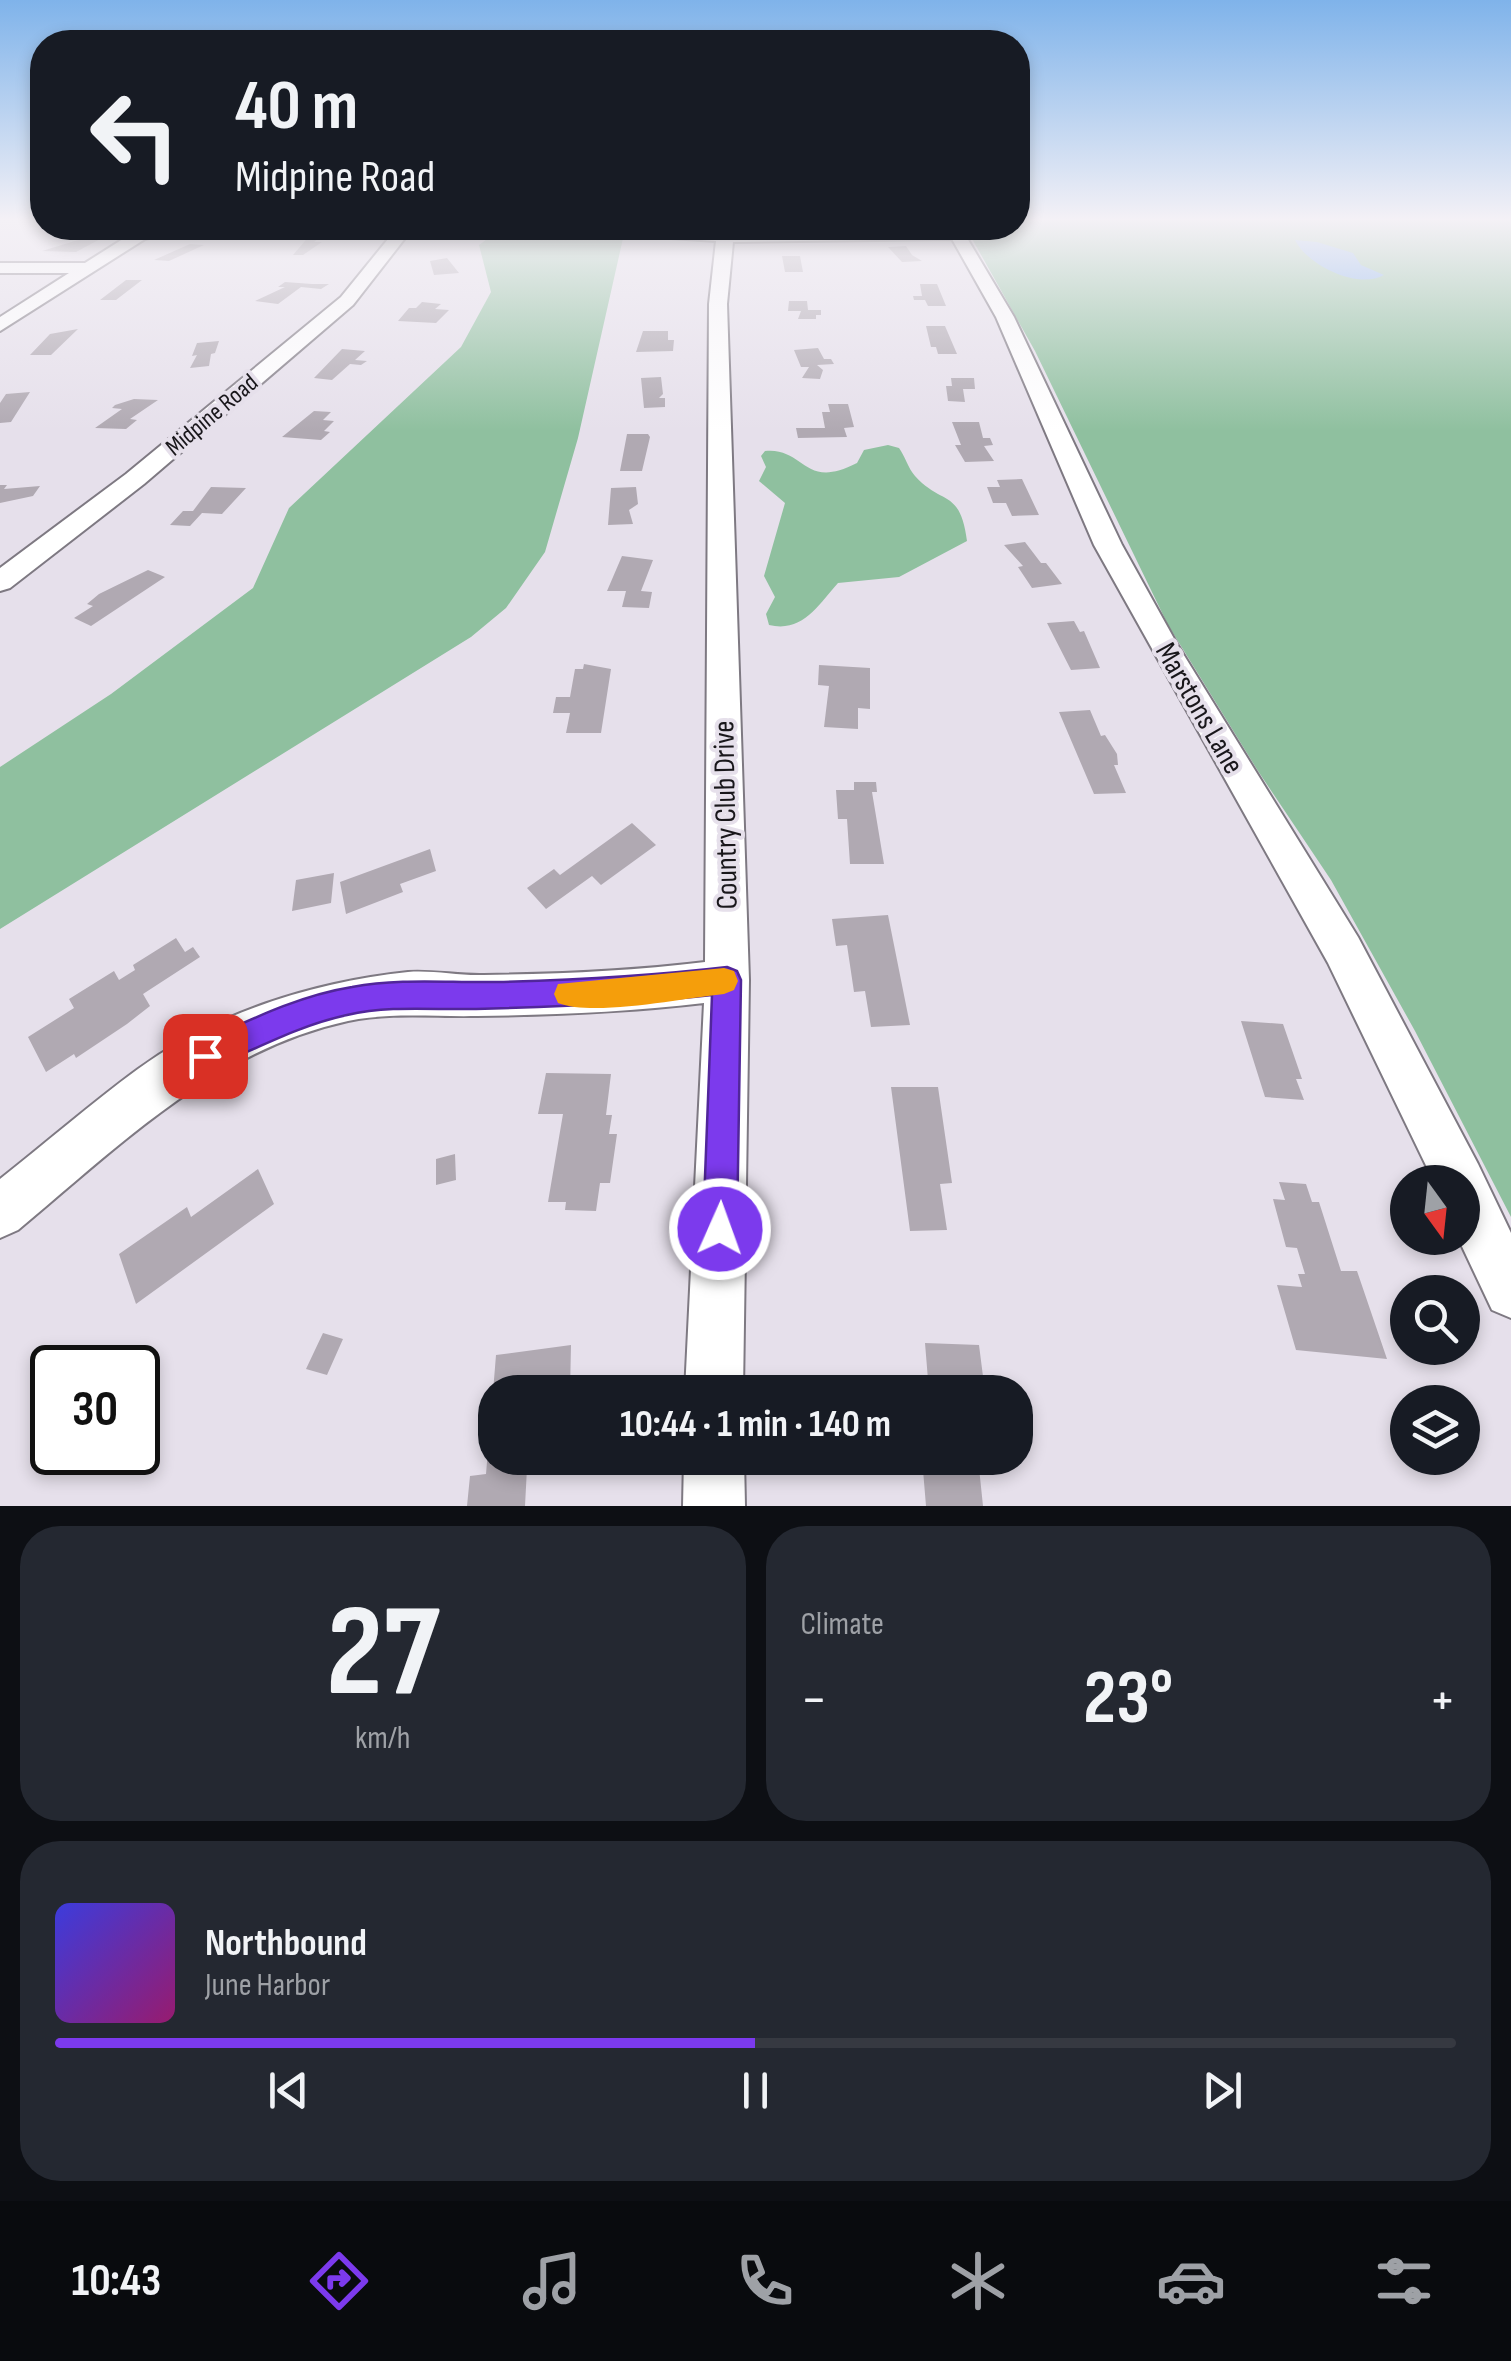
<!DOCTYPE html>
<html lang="en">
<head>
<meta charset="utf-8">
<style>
  body { margin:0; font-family:"Sofia Sans Condensed",sans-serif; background:#242831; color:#f1f3f6; height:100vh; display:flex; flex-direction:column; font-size:38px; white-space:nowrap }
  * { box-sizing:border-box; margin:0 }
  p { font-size:32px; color:#9ea1a6 }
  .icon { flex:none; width:55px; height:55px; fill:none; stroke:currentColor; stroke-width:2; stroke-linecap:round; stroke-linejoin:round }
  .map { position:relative; height:1506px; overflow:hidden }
  .sheet { display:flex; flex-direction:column; gap:20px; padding:20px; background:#0d0f14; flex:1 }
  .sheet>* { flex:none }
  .hud { position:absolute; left:30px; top:30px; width:1000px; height:210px; border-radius:40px; box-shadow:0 5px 15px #0003; background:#171b24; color:#f1f3f6; overflow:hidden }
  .needle { width:65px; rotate:165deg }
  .controls { position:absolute; left:1390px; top:1165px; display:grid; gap:20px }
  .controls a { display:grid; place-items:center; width:90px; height:90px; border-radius:50%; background:#171b24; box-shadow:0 5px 15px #0003; font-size:50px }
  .speed { position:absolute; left:30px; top:1345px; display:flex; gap:20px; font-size:50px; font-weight:700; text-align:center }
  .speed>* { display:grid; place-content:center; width:130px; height:130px; border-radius:50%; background:#171b24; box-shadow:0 5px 15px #0003; line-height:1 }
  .speed .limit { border:5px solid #111; border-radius:15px; background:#fff; color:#111 }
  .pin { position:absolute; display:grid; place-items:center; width:85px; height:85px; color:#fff; margin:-42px; border-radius:20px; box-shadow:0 5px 15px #0006 }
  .me { position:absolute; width:110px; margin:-55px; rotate:2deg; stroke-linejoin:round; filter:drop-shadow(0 0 8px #0008) }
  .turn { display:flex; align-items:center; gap:35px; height:210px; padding:0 40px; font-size:45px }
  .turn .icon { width:130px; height:130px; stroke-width:2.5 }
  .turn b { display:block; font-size:70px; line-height:85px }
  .big { font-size:75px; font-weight:700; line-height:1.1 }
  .sheet .widget { flex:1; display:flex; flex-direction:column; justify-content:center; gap:15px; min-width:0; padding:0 35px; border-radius:40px; background:#242831 }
  .sheet .dial { align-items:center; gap:0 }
  .dial b { font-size:130px; line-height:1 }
  .song { display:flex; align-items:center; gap:30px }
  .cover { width:120px; height:120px; border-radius:15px; background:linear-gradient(135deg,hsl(240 70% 55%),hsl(320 70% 35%)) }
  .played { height:10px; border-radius:5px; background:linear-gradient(90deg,#7c3aed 50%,#363941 50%) }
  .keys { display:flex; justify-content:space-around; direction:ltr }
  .heat { display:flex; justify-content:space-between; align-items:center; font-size:55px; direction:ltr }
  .sheet .tiles { flex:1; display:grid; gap:20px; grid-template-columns:1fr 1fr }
  .widget:last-child { grid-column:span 2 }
  .trip { position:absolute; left:478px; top:1375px; width:555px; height:100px; border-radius:40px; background:#171b24; box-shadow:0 5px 15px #0003; font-weight:700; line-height:100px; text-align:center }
  .tab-bar { display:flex; height:160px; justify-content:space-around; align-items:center; background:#090b0e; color:#9ea1a6 }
  .tab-bar .icon { width:70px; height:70px }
  .tab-bar .on { color:#7c3aed }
  .tab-bar b { font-size:45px; color:#f1f3f6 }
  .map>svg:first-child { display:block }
  .green { fill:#8fc09f }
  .water { fill:#83b2ed }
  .building { fill:#b0a9b2 }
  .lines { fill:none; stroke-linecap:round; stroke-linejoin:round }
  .minor-casing { stroke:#7e7982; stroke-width:4 }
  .minor { fill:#fff; fill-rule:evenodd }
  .route { fill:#7c3aed; stroke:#51269a; stroke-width:2.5 }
  .slow { fill:#f59e0b }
  .labels { text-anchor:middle; stroke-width:8; stroke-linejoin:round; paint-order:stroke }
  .far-street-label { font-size:25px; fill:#19171b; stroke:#e6e0eb }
  .street-label { font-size:30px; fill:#19171b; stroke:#e6e0eb }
</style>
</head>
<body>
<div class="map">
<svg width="1511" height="1506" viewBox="0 0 1511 1506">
  <rect width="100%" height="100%" fill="#e6e0eb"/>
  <path class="green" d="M 1018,220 L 1511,220 L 1511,1217 L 1415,1031 L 1331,880 L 1258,771 L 1168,625 L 1035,351 L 966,228 L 1018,228 Z
    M 502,228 L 576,228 L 624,234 L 578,438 L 545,552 L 506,608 L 471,637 L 0,929 L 0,767 L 111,694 L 253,588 L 289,508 L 461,347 L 491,292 L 479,245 Z
    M 888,445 L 899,448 C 905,456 908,468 915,476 C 942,506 960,488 967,541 L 899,577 L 838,583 C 818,605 803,633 769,625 L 766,614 L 775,597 L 764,576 L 785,503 L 759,481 L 766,467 L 761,456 L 765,451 C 805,447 803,491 857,463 L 864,450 Z"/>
  <path class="water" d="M 1295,240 L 1317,242 L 1353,253 L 1361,265 L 1384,275 C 1358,290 1307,265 1295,240 Z"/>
  <path class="building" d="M 310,235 L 322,235 L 314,242 L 322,242 L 303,255 L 293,255 Z
    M 88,237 L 104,237 L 76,252 L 42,251 Z
    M 190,244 L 204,245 L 169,261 L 154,260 Z
    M 906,246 L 912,255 L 922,261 L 902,262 L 888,247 Z
    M 782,256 L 800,256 L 803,272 L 785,272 Z
    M 447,258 L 459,273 L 434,275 L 430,261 Z
    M 126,280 L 142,280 L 116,300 L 100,300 Z
    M 285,282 L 312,284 L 329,284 L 321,289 L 301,287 L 278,304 L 255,301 L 285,287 L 278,287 Z
    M 937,284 L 946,306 L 928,306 L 925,300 L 914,300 L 913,296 L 922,296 L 920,284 Z
    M 789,301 L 807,301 L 808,310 L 821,310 L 821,315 L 816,315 L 816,319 L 798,319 L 801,311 L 788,311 Z
    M 422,302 L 441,304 L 435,309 L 449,310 L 436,323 L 398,321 L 409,308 L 416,308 Z
    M 926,326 L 945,326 L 957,354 L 938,354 L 936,347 L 931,347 Z
    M 78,329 L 51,355 L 30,355 L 50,334 Z
    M 643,331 L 668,331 L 668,340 L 674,340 L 673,351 L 636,352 Z
    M 219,341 L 215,353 L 211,354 L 209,366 L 190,368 L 197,355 L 192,356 L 197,343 Z
    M 818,348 L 824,359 L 831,359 L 834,364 L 817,365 L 823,370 L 820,379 L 802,378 L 809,367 L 801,367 L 794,350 Z
    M 342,349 L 365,351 L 355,360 L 367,361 L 361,365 L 350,364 L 332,380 L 314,378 Z
    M 661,377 L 663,394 L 659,398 L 665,398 L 665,407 L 644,408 L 641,378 Z
    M 951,378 L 974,378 L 975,389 L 963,389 L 965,402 L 948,401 L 946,386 L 952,386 Z
    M 30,392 L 11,422 L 0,423 L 0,403 L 6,394 Z
    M 134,399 L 158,400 L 130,419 L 137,420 L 126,429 L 95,428 L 122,409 L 112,408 L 115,405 Z
    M 828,404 L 848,404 L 854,427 L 844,428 L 847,437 L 798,438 L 796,428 L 825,428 L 822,412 L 830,412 Z
    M 314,411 L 331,412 L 323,420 L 334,421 L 324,431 L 330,432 L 321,440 L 282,437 Z
    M 952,422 L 979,422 L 983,438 L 990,438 L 993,445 L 984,446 L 994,461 L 965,462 L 955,445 L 961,445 Z
    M 627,434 L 648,434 L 650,437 L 642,471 L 620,471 Z
    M 1022,479 L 1039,515 L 1012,516 L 1006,503 L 993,503 L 987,487 L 1000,487 L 997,480 Z
    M 0,485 L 7,485 L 4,489 L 40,486 L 33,496 L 0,503 Z
    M 211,487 L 246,488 L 222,514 L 202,513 L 190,526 L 170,525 L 183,511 L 193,511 Z
    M 636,487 L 638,504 L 629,510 L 633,524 L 608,525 L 611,488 Z
    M 1025,542 L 1041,563 L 1046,563 L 1062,584 L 1032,588 L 1018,567 L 1023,566 L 1004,545 Z
    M 622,556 L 653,560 L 641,591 L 652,592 L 649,608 L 622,607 L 626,591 L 607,591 Z
    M 148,570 L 165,577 L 91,626 L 74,618 L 93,606 L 87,604 L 99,594 Z
    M 1074,621 L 1080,632 L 1084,631 L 1100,668 L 1071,670 L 1047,623 Z
    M 584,664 L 611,669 L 601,733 L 566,733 L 570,713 L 553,713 L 556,697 L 570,697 L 575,669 L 583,669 Z
    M 819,665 L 870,668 L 870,709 L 858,708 L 858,729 L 824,727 L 829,686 L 818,685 Z
    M 1090,710 L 1101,736 L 1105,735 L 1117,754 L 1118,765 L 1114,765 L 1126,793 L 1094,794 L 1059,712 Z
    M 854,782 L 876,782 L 877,792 L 872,792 L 884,864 L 850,864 L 847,819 L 838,819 L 836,790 L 854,790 Z
    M 632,823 L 656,845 L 601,885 L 592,876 L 546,909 L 527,888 L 554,869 L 560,875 Z
    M 430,849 L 436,871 L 400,884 L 403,892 L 346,914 L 340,882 Z
    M 334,873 L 331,903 L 292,911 L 296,880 Z
    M 888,915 L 910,1025 L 871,1027 L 865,991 L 854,992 L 847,945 L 836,946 L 832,919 Z
    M 176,938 L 185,952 L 193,947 L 200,957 L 143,994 L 150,1006 L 127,1024 L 76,1058 L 74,1054 L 46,1072 L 28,1037 L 74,1008 L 69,999 L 114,971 L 119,980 L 135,970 L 133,965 Z
    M 1241,1021 L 1283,1024 L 1302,1079 L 1296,1079 L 1304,1100 L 1265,1097 Z
    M 546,1073 L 611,1074 L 606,1115 L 612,1115 L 609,1134 L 617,1134 L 610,1183 L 600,1183 L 596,1211 L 565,1210 L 566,1202 L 548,1202 L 563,1114 L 538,1114 Z
    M 891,1087 L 938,1087 L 952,1183 L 940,1184 L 947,1230 L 910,1231 Z
    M 455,1154 L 456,1180 L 436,1185 L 436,1159 Z
    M 258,1169 L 274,1204 L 136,1304 L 119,1254 L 187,1207 L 191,1217 Z
    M 1279,1182 L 1306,1184 L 1312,1202 L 1319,1202 L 1341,1271 L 1357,1271 L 1387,1359 L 1296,1350 L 1277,1285 L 1302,1287 L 1298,1274 L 1305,1274 L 1297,1248 L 1286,1247 L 1273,1199 L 1285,1200 Z
    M 323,1333 L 343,1339 L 327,1375 L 306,1369 Z
    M 925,1343 L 979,1345 L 985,1392 L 929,1392 Z
    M 571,1345 L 570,1392 L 493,1392 L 496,1355 Z
    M 492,1402 L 495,1458 L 517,1458 L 517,1469 L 527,1468 L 525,1506 L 467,1506 L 470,1476 L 486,1474 Z
    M 922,1458 L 978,1458 L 983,1506 L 926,1506 Z"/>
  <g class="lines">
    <defs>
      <path id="minor" d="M 154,228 L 184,228 L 145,239 L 0,331 L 0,317 L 69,273 L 0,273 L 0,263 L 85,263 L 134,232 Z
        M 397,228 L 413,228 L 353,305 L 144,484 L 10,588 L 0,591 L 0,568 L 126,474 L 341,297 Z
        M 589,228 L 725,232 L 961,228 L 1014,317 L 1122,545 L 1177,644 L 1358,937 L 1478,1164 L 1511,1233 L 1511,1318 L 1492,1310 L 1458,1238 L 1462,1238 L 1462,1182 L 1434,1182 L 1328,963 L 1094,545 L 996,317 L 952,239 L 733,242 L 727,304 L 749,980 L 743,1392 L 685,1392 L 704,1003 C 628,1012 553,1015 477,1016 C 433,1017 392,1012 348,1021 C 215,1050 119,1146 18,1230 L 0,1238 L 0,1179 C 46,1143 90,1104 138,1069 C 215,1013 313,982 408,972 C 433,970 459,976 484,975 C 559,974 631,971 705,962 L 709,304 L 716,241 L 597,233 Z
        M 684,1458 L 744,1458 L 745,1506 L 683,1506 Z"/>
    </defs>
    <use href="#minor" class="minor-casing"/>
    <use href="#minor" class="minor"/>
  </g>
  <linearGradient id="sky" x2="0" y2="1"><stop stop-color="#7fb3ea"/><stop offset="0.51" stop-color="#f4f1f6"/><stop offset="1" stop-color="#f4f1f6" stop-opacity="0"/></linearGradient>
  <rect width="1511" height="431" fill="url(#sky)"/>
  <path class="route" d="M 727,967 L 737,971 L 741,980 L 737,1229 L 732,1241 L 720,1246 L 708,1241 L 703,1229 L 712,995 C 633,1004 555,1007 476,1009 C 432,1010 391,1005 347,1015 C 296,1026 253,1051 205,1070 L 195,1066 L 190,1056 L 195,1045 C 246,1022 296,996 352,987 C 401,978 448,983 497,982 C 575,980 650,976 727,967 Z"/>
  <path class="slow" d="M 724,968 L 734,971 L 738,981 L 734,990 L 724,994 C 683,998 594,1017 558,1003 L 554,994 L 558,984 Z"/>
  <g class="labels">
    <g class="far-street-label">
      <text transform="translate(211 414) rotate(-40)" y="9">Midpine Road</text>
    </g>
    <g class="street-label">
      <text transform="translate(1200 708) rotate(60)" y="10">Marstons Lane</text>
      <text transform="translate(725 815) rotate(-91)" y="10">Country Club Drive</text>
    </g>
  </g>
</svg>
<div class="controls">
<a><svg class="needle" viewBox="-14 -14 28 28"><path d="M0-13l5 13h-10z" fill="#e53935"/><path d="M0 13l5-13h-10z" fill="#9ea1a6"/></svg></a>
<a><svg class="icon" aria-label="search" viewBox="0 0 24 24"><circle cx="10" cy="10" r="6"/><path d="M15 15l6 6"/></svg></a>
<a><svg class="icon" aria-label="layers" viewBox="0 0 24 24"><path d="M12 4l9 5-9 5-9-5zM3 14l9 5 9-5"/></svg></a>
</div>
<div class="speed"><div class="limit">30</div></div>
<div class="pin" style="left:205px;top:1056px;background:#d93025"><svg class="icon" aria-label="arrive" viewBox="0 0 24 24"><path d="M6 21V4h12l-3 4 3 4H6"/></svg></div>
<svg class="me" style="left:720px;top:1229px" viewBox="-20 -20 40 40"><circle r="17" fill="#7c3aed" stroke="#fff" stroke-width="3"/><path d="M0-11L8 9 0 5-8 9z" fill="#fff"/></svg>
<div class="trip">10:44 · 1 min · 140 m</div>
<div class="hud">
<div class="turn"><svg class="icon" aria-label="left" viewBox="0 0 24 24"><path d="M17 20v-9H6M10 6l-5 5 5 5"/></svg><div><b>40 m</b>Midpine Road</div></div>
</div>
</div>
<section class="sheet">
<div class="tiles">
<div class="widget dial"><b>27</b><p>km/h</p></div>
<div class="widget"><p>Climate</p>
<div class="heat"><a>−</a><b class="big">23°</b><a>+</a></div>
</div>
<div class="widget">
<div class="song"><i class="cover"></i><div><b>Northbound</b><p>June Harbor</p></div></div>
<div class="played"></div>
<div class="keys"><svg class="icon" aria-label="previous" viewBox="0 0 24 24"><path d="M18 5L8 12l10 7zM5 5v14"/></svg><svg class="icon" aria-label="pause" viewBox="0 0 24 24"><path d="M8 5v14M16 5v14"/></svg><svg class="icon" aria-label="next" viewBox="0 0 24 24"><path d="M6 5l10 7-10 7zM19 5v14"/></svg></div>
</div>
</div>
</section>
<nav class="tab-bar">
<b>10:43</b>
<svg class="icon on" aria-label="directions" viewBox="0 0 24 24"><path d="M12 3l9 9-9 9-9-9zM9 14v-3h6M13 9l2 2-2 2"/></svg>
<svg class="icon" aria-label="music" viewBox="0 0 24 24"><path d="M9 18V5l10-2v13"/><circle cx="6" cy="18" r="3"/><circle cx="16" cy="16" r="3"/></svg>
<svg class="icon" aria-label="phone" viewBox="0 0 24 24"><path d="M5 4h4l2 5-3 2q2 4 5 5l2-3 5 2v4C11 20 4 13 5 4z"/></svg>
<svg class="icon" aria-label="climate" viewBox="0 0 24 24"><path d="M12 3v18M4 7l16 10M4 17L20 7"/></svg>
<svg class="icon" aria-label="car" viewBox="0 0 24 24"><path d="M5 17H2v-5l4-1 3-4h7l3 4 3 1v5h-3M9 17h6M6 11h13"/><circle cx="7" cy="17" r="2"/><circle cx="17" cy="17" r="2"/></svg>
<svg class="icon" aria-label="filters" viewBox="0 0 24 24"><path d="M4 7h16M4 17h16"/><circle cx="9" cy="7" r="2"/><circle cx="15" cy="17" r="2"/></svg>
</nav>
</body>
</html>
